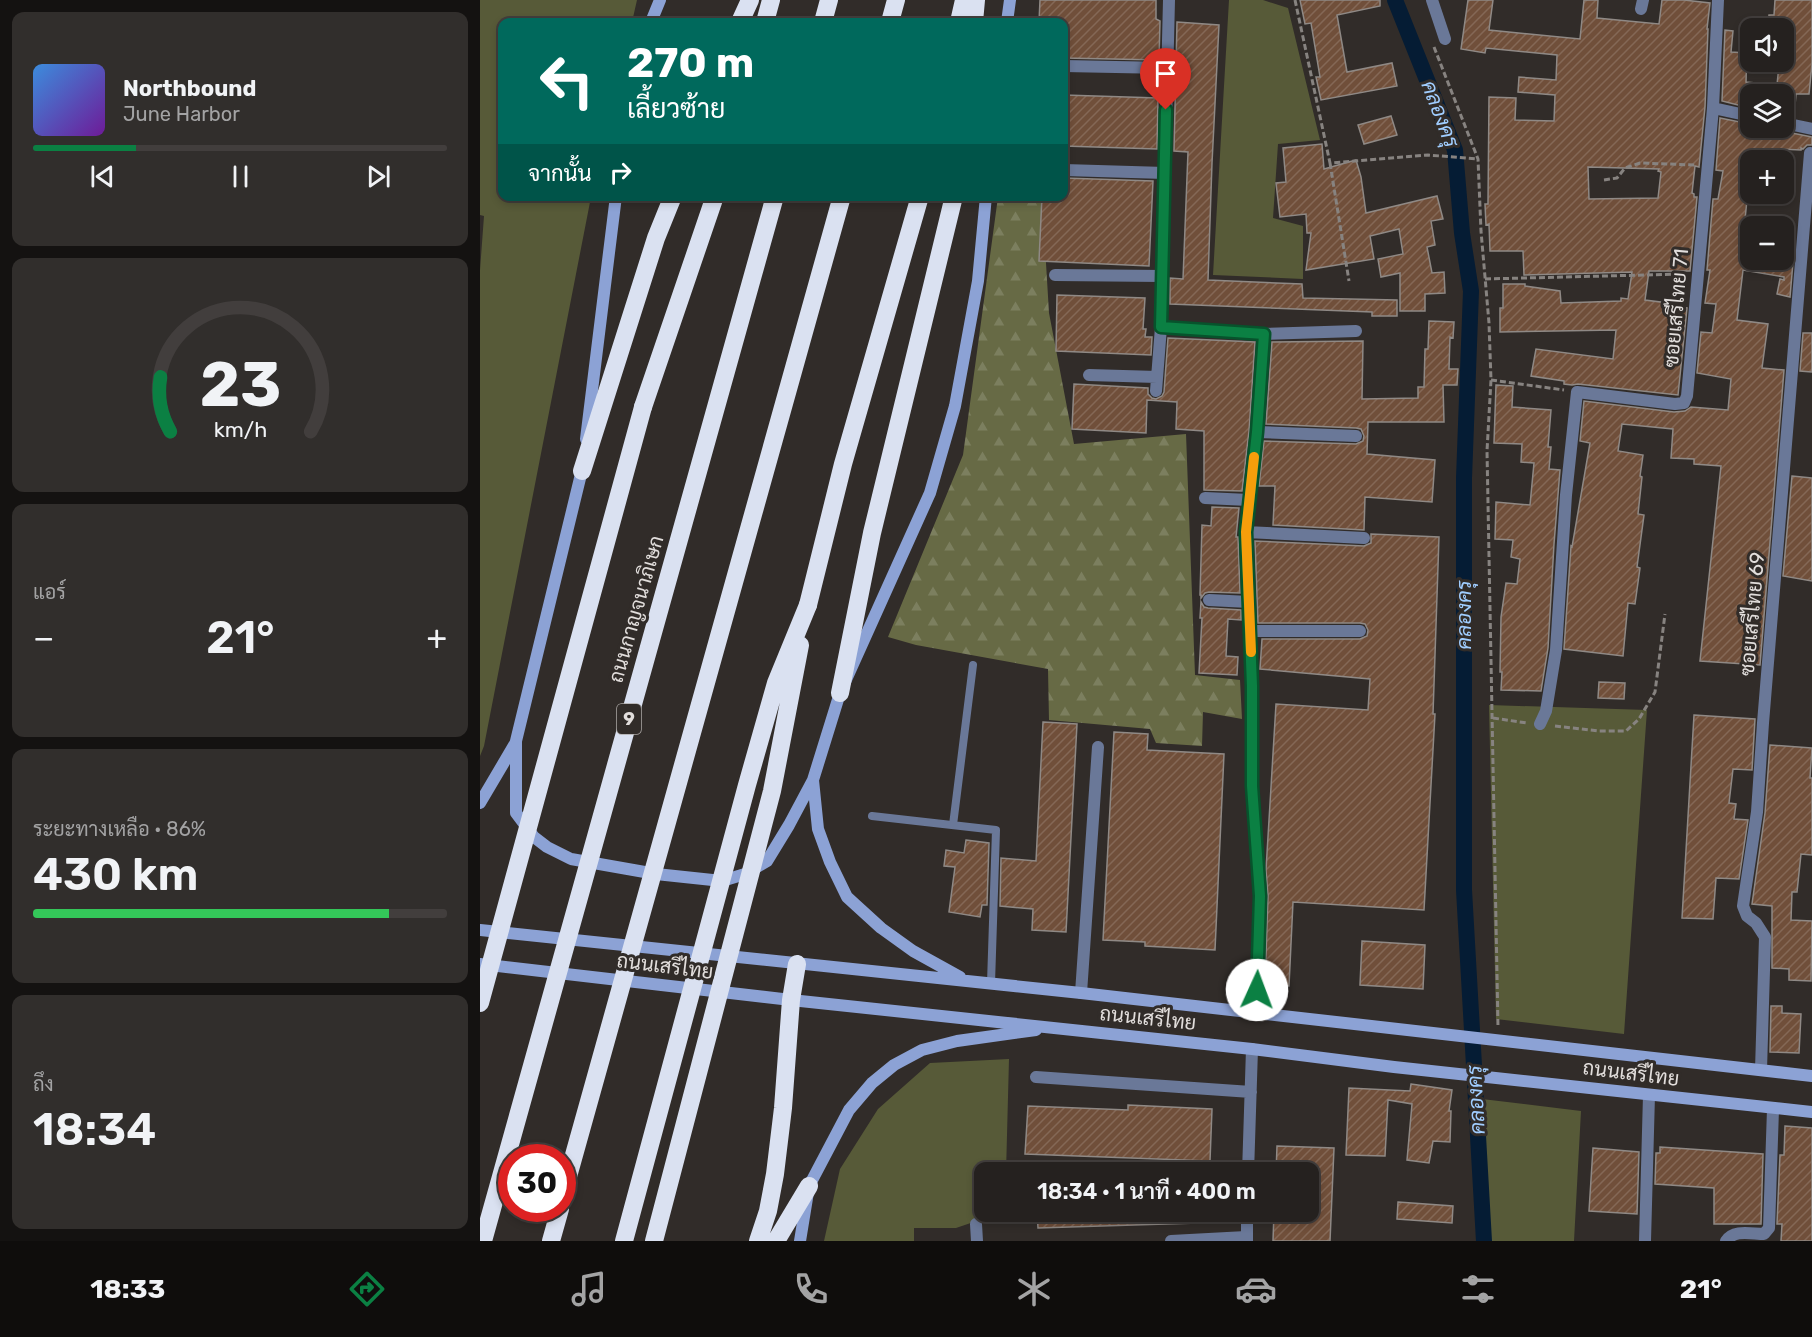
<!DOCTYPE html>
<html lang="th">
<head>
<meta charset="utf-8">
<style>
  body { margin:0; font-family:Rubik,Sarabun,sans-serif; background:#312e2c; color:#f1f3f6; height:100vh; display:flex; flex-direction:column; font-size:22px; white-space:nowrap }
  * { box-sizing:border-box; margin:0 }
  p { font-size:20px; color:#a3a3a4 }
  .icon { flex:none; width:33px; height:33px; fill:none; stroke:currentColor; stroke-width:2; stroke-linecap:round; stroke-linejoin:round }
  .map { position:relative; flex:1; overflow:hidden }
  .sheet { display:flex; flex-direction:column; gap:12px; padding:12px; background:#141211; width:480px }
  .sheet>* { flex:none }
  .guide { position:absolute; left:18px; top:18px; width:570px; height:183px; border-radius:12px; box-shadow:0 3px 9px #0003,0 0 0 2px #423e3d; background:#00695c; color:#fff; overflow:hidden }
  .tools { position:absolute; left:1260px; top:18px; display:grid; gap:12px }
  .tools a { display:grid; place-items:center; width:54px; height:54px; border-radius:12px; background:#25211f; box-shadow:0 3px 9px #0003,0 0 0 2px #423e3d; font-size:30px }
  .speed { position:absolute; left:18px; top:1144px; display:flex; gap:12px; font-size:30px; font-weight:700; text-align:center }
  .speed>* { display:grid; place-content:center; width:78px; height:78px; border-radius:50%; background:#25211f; box-shadow:0 3px 9px #0003,0 0 0 2px #423e3d; line-height:1 }
  .speed .limit { border:9px solid #d22; background:#fff; color:#111 }
  .pin { position:absolute; display:grid; place-items:center; width:51px; height:51px; color:#fff; margin:-62px -26px; border-radius:50% 50% 50% 0; rotate:-45deg; box-shadow:0 0 6px #0007 }
  .pin .icon { rotate:45deg }
  .me { position:absolute; width:66px; margin:-33px; rotate:2deg; stroke-linejoin:round; filter:drop-shadow(0 0 4px #0008) }
  .turn { display:flex; align-items:center; gap:21px; height:126px; padding:0 30px; font-size:27px }
  .turn .icon { width:78px; height:78px; stroke-width:2.5 }
  .turn b { display:block; font-size:42px; line-height:51px }
  .then { display:flex; align-items:center; height:57px; padding:0 30px; background:#0003; gap:12px; font-size:22px }
  .big { font-size:45px; font-weight:600; line-height:1.1 }
  .sheet .tile { flex:1; display:flex; flex-direction:column; justify-content:center; gap:9px; min-width:0; padding:0 21px; border-radius:12px; background:#312e2c }
  .sheet .dial { align-items:center; gap:0 }
  .dial svg { height:156px; overflow:visible; fill:none; stroke:#423e3d; stroke-width:7; stroke-linecap:round; text-anchor:middle }
  .dial text { fill:#f1f3f6; stroke:none }
  .song { display:flex; align-items:center; gap:18px }
  .cover { width:72px; height:72px; border-radius:9px; background:linear-gradient(135deg,hsl(210 70% 55%),hsl(280 70% 35%)) }
  .played { height:6px; border-radius:3px; background:linear-gradient(90deg,#0b8043 25%,#423e3d 25%) }
  .keys { display:flex; justify-content:space-around; direction:ltr }
  .heat { display:flex; justify-content:space-between; align-items:center; font-size:33px; direction:ltr }
  .charge { height:9px; border-radius:4px; background:linear-gradient(90deg,#34c759 86%,#423e3d 0) }
  .trip { position:absolute; left:494px; top:1162px; width:345px; height:60px; border-radius:12px; background:#25211f; box-shadow:0 3px 9px #0003,0 0 0 2px #423e3d; font-weight:600; line-height:60px; text-align:center }
  .dock { display:flex; height:96px; justify-content:space-around; align-items:center; background:#0f0d0c; color:#a3a3a4 }
  .dock .icon { width:42px; height:42px }
  .dock .current { color:#0b8043 }
  .dock b { font-size:27px; color:#f1f3f6 }
  main { display:flex; flex:1; min-height:0 }
  .map>svg:first-child { display:block }
  .green { fill:#575a38 }
  .forest { fill:url(#forest-firs) }
  .lines { fill:none; stroke-linecap:round; stroke-linejoin:round }
  .canal { stroke:#051c34; stroke-width:16 }
  .building { fill:url(#building-hatch); stroke:#8f8985; stroke-width:1.5; fill-rule:evenodd }
  .path { stroke:#878380; stroke-width:3; stroke-dasharray:6 3; stroke-linecap:butt }
  .lane { stroke:#6a7898; stroke-width:8 }
  .street { stroke:#6a7898; stroke-width:12 }
  .secondary { stroke:#8ca2d5; stroke-width:12 }
  .highway { stroke:#dae1f1; stroke-width:18 }
  .highway-bridge { stroke:#dae1f1; stroke-width:18 }
  .route-casing { stroke:#07532c; stroke-width:15 }
  .route { stroke:#0b8043; stroke-width:10 }
  .slow { stroke:#f59e0b; stroke-width:10 }
  .labels { text-anchor:middle; stroke-width:6; stroke-linejoin:round; paint-order:stroke }
  .shield { fill:#312c29; stroke:#ada9a6; stroke-width:1.5 }
  .shield-label { font-size:18px; font-weight:bold; fill:#e2dedc }
  .street-label { font-size:20px; fill:#e2dedc; stroke:#312c29 }
  .water-label { font-size:21px; font-style:italic; fill:#a0cdff; stroke:#312c29 }
</style>
</head>
<body>
<main>
<section class="sheet">
<div class="tile">
<div class="song"><i class="cover"></i><div><b>Northbound</b><p>June Harbor</p></div></div>
<div class="played"></div>
<div class="keys"><svg class="icon" aria-label="previous" viewBox="0 0 24 24"><path d="M18 5L8 12l10 7zM5 5v14"/></svg><svg class="icon" aria-label="pause" viewBox="0 0 24 24"><path d="M8 5v14M16 5v14"/></svg><svg class="icon" aria-label="next" viewBox="0 0 24 24"><path d="M6 5l10 7-10 7zM19 5v14"/></svg></div>
</div>
<div class="tile dial"><svg viewBox="0 0 100 80">
<path d="M14 69A42 42 0 1 1 86 69"/>
<path d="M14 69A42 42 0 0 1 9 41" stroke="#0b8043"/>
<text x="50" y="56" font-size="32" font-weight="700">23</text>
<text x="50" y="72" font-size="11">km/h</text>
</svg></div>
<div class="tile"><p>แอร์</p>
<div class="heat"><a>−</a><b class="big">21°</b><a>+</a></div>
</div>
<div class="tile"><p>ระยะทางเหลือ · 86%</p><b class="big">430 km</b><div class="charge"></div></div>
<div class="tile"><p>ถึง</p><b class="big">18:34</b></div>
</section>
<div class="map">
<svg width="1332" height="1241" viewBox="0 0 1332 1241">
  <defs>
    <pattern id="forest-firs" width="22" height="20" patternUnits="userSpaceOnUse" patternTransform="scale(1.5)"><rect width="22" height="20" fill="#676a45"/><path d="M5 1l3.5 6h-7zM16 11l3.5 6h-7z" fill="#7c7f5f"/></pattern>
    <pattern id="building-hatch" width="6" height="6" patternUnits="userSpaceOnUse" patternTransform="scale(1.5)"><rect width="6" height="6" fill="#704f3a"/><path d="M-1 1l2-2M0 6l6-6M5 7l2-2" fill="none" stroke="#846856"/></pattern>
  </defs>
  <rect width="100%" height="100%" fill="#312c29"/>
  <path class="green" d="M 0,0 L 157,0 L 152,22 L 22,22 L 22,196 L 111,197 L 4,746 L 0,756 L 0,270 L 4,216 L 0,215 Z
    M 749,0 L 783,0 L 808,8 L 840,140 L 798,144 L 793,218 L 823,226 L 823,279 L 733,275 Z
    M 1009,705 L 1167,710 L 1144,1034 L 1016,1019 Z
    M 529,1059 L 526,1173 L 504,1173 L 504,1212 L 523,1212 L 476,1228 L 434,1228 L 434,1241 L 344,1241 L 360,1169 L 398,1109 L 450,1063 Z
    M 1002,1099 L 1101,1111 L 1094,1241 L 1011,1241 Z"/>
  <path class="forest" d="M 518,197 L 562,197 L 569,313 L 594,444 L 706,434 L 715,675 L 760,680 L 762,719 L 723,712 L 722,746 L 676,743 L 670,729 L 569,720 L 568,669 L 436,645 L 408,637 L 483,455 Z"/>
  <g class="lines">
    <path class="canal" d="M 915,0 L 975,150 L 982,233 L 991,291 L 984,478 L 984,890 L 1004,1241"/>
  </g>
  <path class="building" d="M 560,0 L 676,0 L 676,19 L 680,21 L 679,60 L 584,58 L 584,22 L 559,22 Z
    M 820,0 L 900,0 L 900,6 L 857,15 L 867,72 L 912,63 L 917,86 L 841,100 L 836,77 L 840,77 L 831,23 L 825,24 Z
    M 988,0 L 1013,0 L 1009,30 L 1100,39 L 1104,0 L 1118,0 L 1117,18 L 1179,24 L 1182,0 L 1204,0 L 1230,3 L 1227,29 L 1228,29 L 1225,107 L 1219,167 L 1215,166 L 1212,193 L 1214,194 L 1214,197 L 1217,197 L 1210,271 L 1169,271 L 1165,300 L 1188,303 L 1187,306 L 1207,308 L 1198,395 L 1098,384 L 1092,385 L 1084,384 L 1084,381 L 1051,376 L 1056,349 L 1133,359 L 1136,330 L 1020,332 L 1020,308 L 1023,308 L 1023,284 L 1045,284 L 1045,286 L 1080,291 L 1081,303 L 1141,301 L 1141,298 L 1148,299 L 1152,272 L 1044,275 L 1043,251 L 1010,251 L 1009,224 L 1006,225 L 1005,204 L 1008,204 L 1009,97 L 1036,98 L 1035,120 L 1074,121 L 1075,95 L 1038,92 L 1039,77 L 1076,80 L 1077,55 L 1006,48 L 1005,53 L 981,49 ZM 1108,167 L 1179,169 L 1178,171 L 1181,172 L 1178,198 L 1109,199 Z
    M 1295,0 L 1332,0 L 1332,64 L 1329,94 L 1316,94 L 1314,117 L 1304,115 L 1304,94 L 1270,94 L 1270,108 L 1242,101 L 1245,30 L 1253,31 L 1251,52 L 1267,53 L 1266,82 L 1297,85 L 1299,65 L 1304,65 L 1304,28 L 1288,28 L 1289,15 L 1294,15 Z
    M 697,22 L 739,25 L 732,163 L 728,280 L 822,284 L 823,298 L 917,300 L 917,316 L 892,316 L 892,312 L 690,304 L 690,278 L 703,279 L 708,152 L 694,151 Z
    M 584,95 L 678,98 L 677,149 L 584,146 Z
    M 911,116 L 917,135 L 884,144 L 878,125 Z
    M 1240,118 L 1270,124 L 1270,128 L 1297,128 L 1302,131 L 1332,137 L 1332,145 L 1327,145 L 1323,149 L 1321,148 L 1321,150 L 1299,149 L 1297,160 L 1270,160 L 1270,201 L 1267,200 L 1264,229 L 1270,230 L 1270,260 L 1304,260 L 1304,237 L 1315,239 L 1310,297 L 1297,294 L 1300,279 L 1304,280 L 1304,277 L 1263,270 L 1257,320 L 1288,324 L 1282,368 L 1304,370 L 1280,665 L 1220,661 L 1241,466 L 1214,464 L 1214,459 L 1191,458 L 1193,429 L 1142,424 L 1138,451 L 1163,455 L 1160,476 L 1162,477 L 1158,514 L 1164,515 L 1157,567 L 1160,568 L 1155,604 L 1148,603 L 1143,656 L 1084,649 L 1091,546 L 1092,547 L 1110,443 L 1100,441 L 1104,401 L 1194,412 L 1205,411 L 1211,407 L 1248,410 L 1251,379 L 1217,373 L 1221,332 L 1232,333 L 1236,304 L 1225,303 L 1230,270 L 1227,270 L 1233,199 L 1238,199 L 1243,171 L 1236,170 Z
    M 842,144 L 844,169 L 876,160 L 881,177 L 886,213 L 957,196 L 963,219 L 951,221 L 955,245 L 947,247 L 952,273 L 964,272 L 965,293 L 945,294 L 945,311 L 920,311 L 920,273 L 901,277 L 898,259 L 923,254 L 919,229 L 890,236 L 894,259 L 826,270 L 831,233 L 827,233 L 826,214 L 800,217 L 796,183 L 806,182 L 803,148 Z
    M 584,178 L 673,181 L 669,266 L 559,261 L 562,196 L 584,196 Z
    M 577,295 L 665,298 L 663,329 L 666,329 L 665,337 L 672,337 L 671,355 L 576,351 Z
    M 949,321 L 974,322 L 973,338 L 970,337 L 969,369 L 978,369 L 977,385 L 963,385 L 964,422 L 888,422 L 887,454 L 955,460 L 952,502 L 885,497 L 884,530 L 793,525 L 795,486 L 779,486 L 784,441 L 876,444 L 883,441 L 884,436 L 881,429 L 876,428 L 786,424 L 792,342 L 883,341 L 882,399 L 938,398 L 938,387 L 944,387 L 945,349 L 948,349 Z
    M 1323,333 L 1332,333 L 1332,372 L 1320,371 Z
    M 688,338 L 775,342 L 769,431 L 762,491 L 724,490 L 724,431 L 696,429 L 697,402 L 667,400 L 666,433 L 592,429 L 594,384 L 668,388 L 668,394 L 672,398 L 676,399 L 682,396 L 684,392 Z
    M 1016,385 L 1033,386 L 1032,407 L 1071,410 L 1068,447 L 1071,447 L 1069,469 L 1080,470 L 1074,544 L 1068,648 L 1061,691 L 1021,690 L 1022,672 L 1020,672 L 1021,617 L 1026,583 L 1037,584 L 1040,559 L 1031,557 L 1033,540 L 1015,539 L 1016,502 L 1050,505 L 1054,463 L 1041,462 L 1042,444 L 1014,443 Z
    M 1312,476 L 1332,478 L 1332,581 L 1303,576 Z
    M 732,507 L 759,508 L 756,537 L 758,537 L 760,593 L 729,592 L 725,593 L 721,598 L 721,595 L 720,595 L 722,525 L 731,526 Z
    M 891,534 L 959,537 L 953,714 L 955,714 L 944,910 L 813,902 L 809,986 L 785,985 L 788,896 L 786,870 L 796,704 L 888,710 L 890,679 L 780,669 L 782,639 L 880,639 L 887,636 L 888,630 L 885,624 L 880,623 L 778,623 L 775,541 L 884,546 L 891,543 Z
    M 721,602 L 724,607 L 728,608 L 761,610 L 761,620 L 748,619 L 746,656 L 758,657 L 757,675 L 719,673 L 722,618 L 720,618 Z
    M 1119,682 L 1145,683 L 1144,699 L 1118,698 Z
    M 1214,715 L 1275,719 L 1272,770 L 1253,769 L 1249,803 L 1256,804 L 1254,819 L 1268,820 L 1259,879 L 1236,878 L 1233,919 L 1202,918 Z
    M 563,722 L 597,724 L 586,932 L 552,930 L 553,909 L 520,906 L 521,858 L 556,861 Z
    M 634,732 L 668,734 L 667,750 L 744,754 L 735,950 L 665,946 L 665,942 L 623,940 Z
    M 1290,745 L 1332,748 L 1330,778 L 1332,778 L 1332,855 L 1321,854 L 1317,892 L 1312,892 L 1311,920 L 1332,921 L 1331,981 L 1309,980 L 1309,969 L 1292,968 L 1292,906 L 1272,904 L 1285,813 Z
    M 486,840 L 509,843 L 507,905 L 502,905 L 500,917 L 469,912 L 475,867 L 464,866 L 466,850 L 484,853 Z
    M 882,941 L 945,945 L 943,989 L 880,985 Z
    M 1291,1006 L 1302,1006 L 1302,1013 L 1321,1014 L 1319,1053 L 1290,1052 Z
    M 931,1084 L 972,1090 L 969,1111 L 971,1111 L 970,1142 L 953,1141 L 949,1163 L 927,1160 L 932,1104 L 908,1100 L 905,1156 L 866,1155 L 869,1088 L 930,1091 Z
    M 648,1105 L 732,1109 L 730,1161 L 545,1154 L 548,1106 L 648,1110 Z
    M 1305,1126 L 1332,1128 L 1332,1241 L 1301,1241 L 1302,1224 L 1297,1224 L 1300,1155 L 1304,1155 Z
    M 797,1146 L 854,1148 L 850,1241 L 793,1241 L 794,1212 L 828,1212 L 828,1173 L 796,1173 Z
    M 1180,1147 L 1283,1154 L 1281,1224 L 1234,1224 L 1234,1188 L 1175,1184 L 1176,1153 L 1180,1153 Z
    M 1113,1148 L 1159,1152 L 1157,1214 L 1109,1211 Z
    M 918,1202 L 973,1206 L 972,1223 L 917,1219 Z
    M 557,1212 L 718,1212 L 718,1223 L 558,1228 Z"/>
  <g class="lines">
    <path class="path" d="M 815,0 L 850,163 L 948,155 L 998,159
      M 954,47 L 998,159 L 1001,231 L 1009,323 L 1011,380 L 1007,451 L 1018,1027
      M 850,163 L 869,281
      M 1124,180 L 1137,178 L 1145,168 L 1160,163 L 1215,165
      M 1005,279 L 1204,274
      M 1011,380 L 1084,390
      M 1013,718 L 1047,723
      M 1075,726 L 1119,731 L 1146,731 L 1159,719 L 1175,692 L 1185,614"/>
    <path class="lane" d="M 392,816 L 516,830 L 511,983
      M 473,825 L 493,665"/>
    <path class="street" d="M 952,0 L 965,39
      M 1161,9 L 1163,0
      M 584,66 L 687,68
      M 1233,108 L 1270,116
      M 1304,123 L 1332,129
      M 584,170 L 685,173
      M 575,275 L 682,276
      M 681,327 L 784,334 L 876,331
      M 609,375 L 677,377
      M 676,391 L 681,327 L 689,0
      M 777,432 L 876,436
      M 725,498 L 769,500
      M 766,532 L 884,538
      M 729,600 L 769,602
      M 770,631 L 880,631
      M 1060,724 L 1066,711 L 1076,650 L 1086,495 L 1097,392 L 1195,404 L 1204,403 L 1207,396 L 1233,108 L 1238,0
      M 601,993 L 618,747
      M 776,1013 L 780,896 L 772,786 L 772,686 L 766,532 L 777,432 L 784,334
      M 1281,1070 L 1285,937 L 1276,923 L 1267,916 L 1263,906 L 1277,812 L 1283,723 L 1330,153
      M 556,1077 L 771,1092
      M 768,1173 L 772,1049
      M 496,1224 L 497,1241
      M 691,1241 L 766,1237
      M 767,1241 L 767,1212
      M 1165,1241 L 1169,1095
      M 1246,1241 C 1254,1229 1271,1234 1284,1234 L 1289,1228 L 1293,1109"/>
    <path class="secondary" d="M 171,22 L 180,0
      M 527,22 L 530,0
      M 106,439 L 136,196
      M 103,466 L 36,741 L 36,813 L 54,837 L 67,847 L 91,859 L 176,874 L 242,881 L 265,874 L 287,861 L 309,825 L 333,780 L 360,693 L 450,493 L 475,406 L 498,281 L 506,196
      M 333,780 L 338,829 L 350,862 L 367,897 L 401,928 L 433,951 L 480,977
      M 0,803 L 36,742
      M 0,930 L 601,993 L 1332,1076
      M 0,964 L 311,1000 L 772,1049 L 914,1067 L 1332,1112
      M 320,1241 L 329,1186 L 369,1110 L 392,1083 L 414,1065 L 442,1050 L 477,1041 L 556,1030"/>
    <path class="highway" d="M 260,22 L 270,0
      M 285,22 L 291,0
      M 343,22 L 349,0
      M 410,22 L 416,0
      M 479,22 L 484,0
      M 494,22 L 496,0
      M 163,407 L 235,196
      M 102,471 L 176,238 L 193,196
      M 328,605 L 363,464 L 440,196
      M 360,693 L 392,533 L 474,196
      M 71,1241 L 80,1209
      M 278,1241 L 288,1211 L 295,1174 L 303,1108 L 311,1000 L 317,964
      M 296,1241 L 329,1186"/>
    <path class="highway-bridge" d="M 0,1003 L 163,407
      M 82,1198 L 362,196
      M 3,1241 L 295,196
      M 144,1241 L 267,785 L 296,683 L 328,605
      M 174,1241 L 292,791 L 320,645"/>
  </g>
  <g class="lines">
    <defs>
      <path id="route" d="M 686,110 L 681,327 L 784,334 L 777,432 L 766,532 L 772,686 L 772,786 L 780,896 L 777,990"/>
    </defs>
    <use href="#route" class="route-casing"/>
    <use href="#route" class="route"/>
    <path class="slow" d="M 771,652 L 766,532 L 774,457"/>
  </g>
  <g class="labels">
    <rect class="shield" x="137" y="704" width="24" height="30" rx="4.5"/>
    <g class="shield-label">
      <text x="149" y="725">9</text>
    </g>
    <g class="street-label">
      <text transform="translate(1196 308) rotate(-85)" y="7">ซอยเสรีไทย 71</text>
      <text transform="translate(156 609) rotate(-74)" y="7">ถนนกาญจนาภิเษก</text>
      <text transform="translate(1272 614) rotate(-85)" y="7">ซอยเสรีไทย 69</text>
      <text transform="translate(185 966) rotate(7)" y="7">ถนนเสรีไทย</text>
      <text transform="translate(668 1018) rotate(6)" y="7">ถนนเสรีไทย</text>
      <text transform="translate(1151 1073) rotate(7)" y="7">ถนนเสรีไทย</text>
    </g>
    <g class="water-label">
      <text transform="translate(960 114) rotate(69)" y="7">คลองครุ</text>
      <text transform="translate(984 615) rotate(-90)" y="7">คลองครุ</text>
      <text transform="translate(996 1100) rotate(-93)" y="7">คลองครุ</text>
    </g>
  </g>
</svg>
<div class="tools">
<a><svg class="icon" aria-label="sound" viewBox="0 0 24 24"><path d="M4 9h4l5-4v14l-5-4H4zM17 9q2 3 0 6"/></svg></a>
<a><svg class="icon" aria-label="layers" viewBox="0 0 24 24"><path d="M12 4l9 5-9 5-9-5zM3 14l9 5 9-5"/></svg></a>
<a>+</a>
<a>−</a>
</div>
<div class="speed"><div class="limit">30</div></div>
<div class="pin" style="left:686px;top:110px;background:#d93025"><svg class="icon" aria-label="arrive" viewBox="0 0 24 24"><path d="M6 21V4h12l-3 4 3 4H6"/></svg></div>
<svg class="me" style="left:777px;top:990px" viewBox="-20 -20 40 40"><circle r="19" fill="#fff"/><path d="M0-13L10 11 0 6-10 11z" fill="#0b8043"/></svg>
<div class="trip">18:34 · 1 นาที · 400 m</div>
<div class="guide">
<div class="turn"><svg class="icon" aria-label="left" viewBox="0 0 24 24"><path d="M17 20v-9H6M10 6l-5 5 5 5"/></svg><div><b>270 m</b>เลี้ยวซ้าย</div></div>
<div class="then">จากนั้น<svg class="icon" aria-label="right" viewBox="0 0 24 24"><path d="M7 20v-9h11M14 6l5 5-5 5"/></svg></div>
</div>
</div>
</main>
<nav class="dock">
<b>18:33</b>
<svg class="icon current" aria-label="directions" viewBox="0 0 24 24"><path d="M12 3l9 9-9 9-9-9zM9 14v-3h6M13 9l2 2-2 2"/></svg>
<svg class="icon" aria-label="music" viewBox="0 0 24 24"><path d="M9 18V5l10-2v13"/><circle cx="6" cy="18" r="3"/><circle cx="16" cy="16" r="3"/></svg>
<svg class="icon" aria-label="phone" viewBox="0 0 24 24"><path d="M5 4h4l2 5-3 2q2 4 5 5l2-3 5 2v4C11 20 4 13 5 4z"/></svg>
<svg class="icon" aria-label="climate" viewBox="0 0 24 24"><path d="M12 3v18M4 7l16 10M4 17L20 7"/></svg>
<svg class="icon" aria-label="car" viewBox="0 0 24 24"><path d="M5 17H2v-5l4-1 3-4h7l3 4 3 1v5h-3M9 17h6M6 11h13"/><circle cx="7" cy="17" r="2"/><circle cx="17" cy="17" r="2"/></svg>
<svg class="icon" aria-label="filters" viewBox="0 0 24 24"><path d="M4 7h16M4 17h16"/><circle cx="9" cy="7" r="2"/><circle cx="15" cy="17" r="2"/></svg>
<b>21°</b>
</nav>
</body>
</html>
